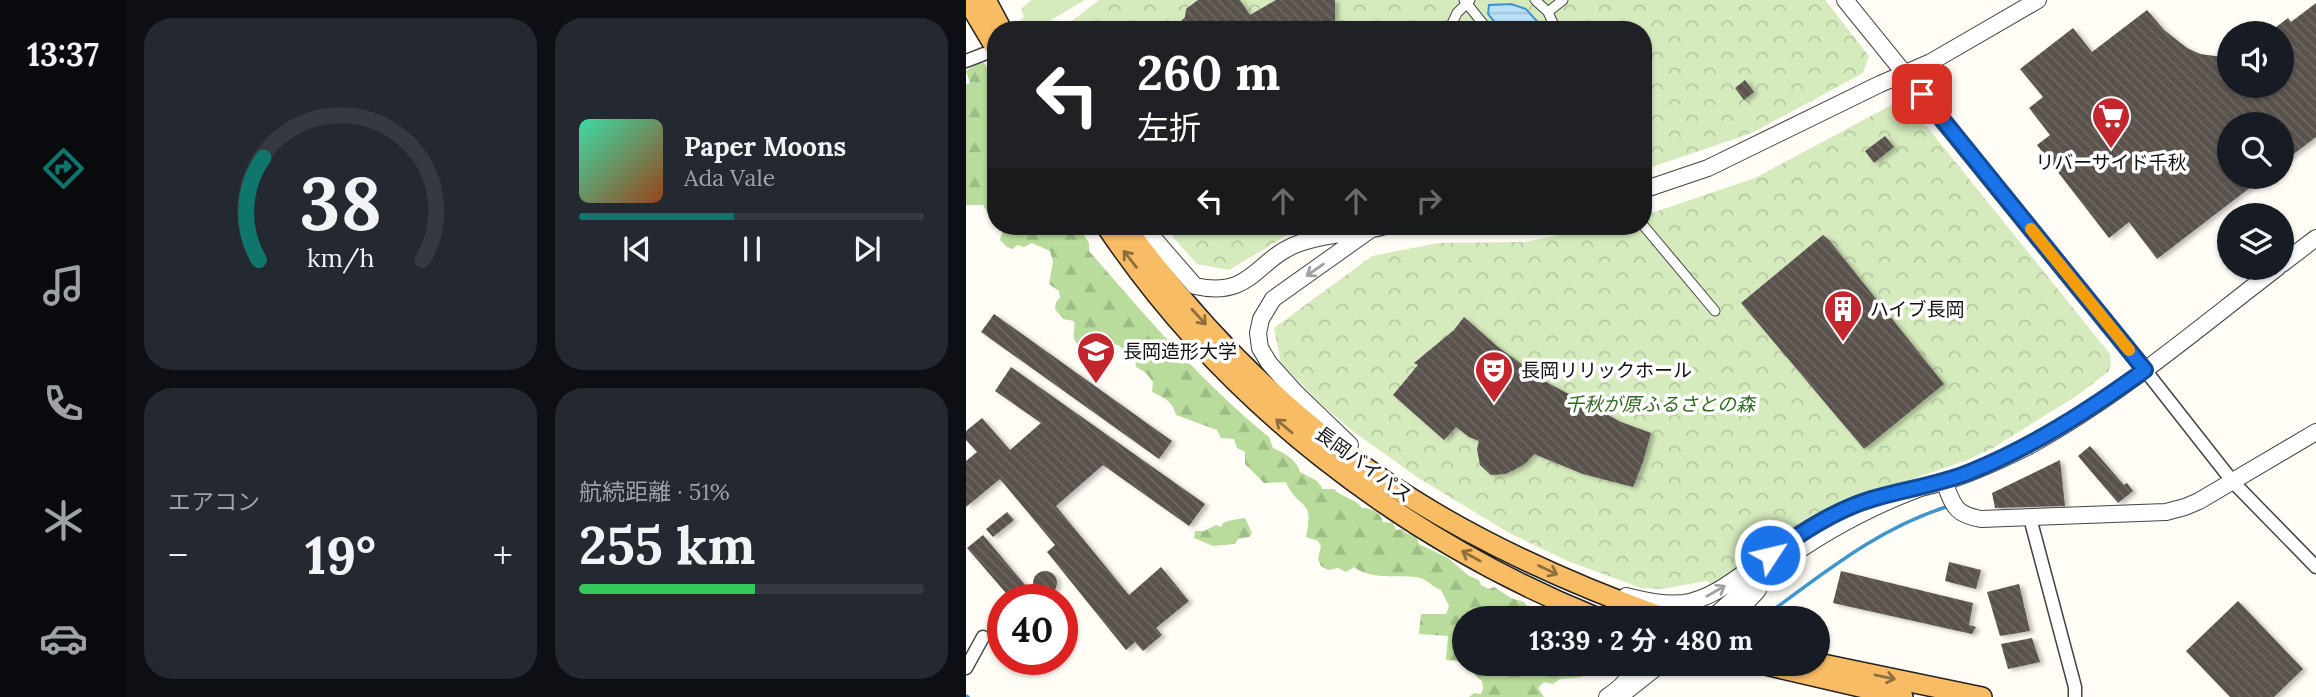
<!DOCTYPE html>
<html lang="ja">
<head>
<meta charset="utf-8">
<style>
  body { margin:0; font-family:Lora,"Noto Sans JP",serif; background:#242831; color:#f1f3f6; height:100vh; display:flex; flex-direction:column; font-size:26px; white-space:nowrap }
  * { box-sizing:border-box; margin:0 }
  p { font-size:23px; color:#9ea1a6 }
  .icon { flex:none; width:38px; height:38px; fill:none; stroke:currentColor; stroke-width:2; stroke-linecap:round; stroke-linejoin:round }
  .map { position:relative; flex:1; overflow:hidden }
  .side { display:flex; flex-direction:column; gap:18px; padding:18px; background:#0d0f14; width:840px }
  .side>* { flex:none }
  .guide { position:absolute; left:21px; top:21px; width:665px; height:214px; border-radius:28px; box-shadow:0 2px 5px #0004; background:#202124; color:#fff; overflow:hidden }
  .tools { position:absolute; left:1251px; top:21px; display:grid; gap:14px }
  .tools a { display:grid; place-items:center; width:77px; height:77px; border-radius:50%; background:#171b24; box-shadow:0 2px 5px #0004; font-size:35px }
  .speed { position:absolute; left:21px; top:584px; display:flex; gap:14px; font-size:35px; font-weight:700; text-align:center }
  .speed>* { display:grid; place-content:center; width:91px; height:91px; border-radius:50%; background:#171b24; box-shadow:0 2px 5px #0004; line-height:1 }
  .speed .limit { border:10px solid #d22; background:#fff; color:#111 }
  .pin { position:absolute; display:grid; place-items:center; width:60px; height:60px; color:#fff; margin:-30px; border-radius:14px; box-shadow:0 4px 10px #0006 }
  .me { position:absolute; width:77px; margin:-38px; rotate:55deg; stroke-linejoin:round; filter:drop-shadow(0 0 5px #0008) }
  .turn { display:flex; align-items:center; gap:24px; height:147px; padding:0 35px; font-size:32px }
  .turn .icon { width:91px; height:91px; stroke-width:2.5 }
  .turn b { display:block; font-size:49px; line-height:60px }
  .lanes { display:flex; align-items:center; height:66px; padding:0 35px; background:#0003; justify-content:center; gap:35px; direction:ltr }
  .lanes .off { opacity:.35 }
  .big { font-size:52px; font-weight:700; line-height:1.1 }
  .side .card { flex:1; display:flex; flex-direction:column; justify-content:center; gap:10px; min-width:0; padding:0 24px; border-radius:28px; background:#242831 }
  .side .dial { align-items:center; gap:0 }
  .dial svg { height:182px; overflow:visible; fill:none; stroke:#363941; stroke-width:7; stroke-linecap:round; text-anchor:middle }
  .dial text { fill:#f1f3f6; stroke:none }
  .song { display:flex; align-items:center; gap:21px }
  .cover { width:84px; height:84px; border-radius:10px; background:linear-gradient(135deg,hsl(160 70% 55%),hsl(20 70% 35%)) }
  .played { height:7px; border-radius:4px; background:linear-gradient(90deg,#0f766e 45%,#363941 45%) }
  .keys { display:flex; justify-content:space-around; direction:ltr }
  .heat { display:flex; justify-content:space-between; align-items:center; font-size:38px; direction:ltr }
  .charge { height:10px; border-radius:5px; background:linear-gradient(90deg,#34c759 51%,#363941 0) }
  .side .tiles { flex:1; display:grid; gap:18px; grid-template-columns:repeat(2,1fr) }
  .trip { position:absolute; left:486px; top:606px; width:378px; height:70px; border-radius:35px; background:#171b24; box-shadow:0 2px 5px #0004; font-weight:700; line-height:70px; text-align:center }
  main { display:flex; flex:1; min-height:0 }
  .tabs { display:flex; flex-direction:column; width:126px; justify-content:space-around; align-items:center; background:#090b0e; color:#9ea1a6 }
  .tabs .icon { width:49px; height:49px }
  .tabs .current { color:#0f766e }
  .tabs b { font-size:32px; color:#f1f3f6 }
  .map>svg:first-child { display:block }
  .grass { fill:#d5ebbd }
  .forest { fill:url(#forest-firs) }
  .park { fill:url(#park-crowns) }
  .water { fill:url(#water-rules); stroke:#3f96cf; stroke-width:2 }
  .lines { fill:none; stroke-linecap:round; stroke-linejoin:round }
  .stream { stroke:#3f96cf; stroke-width:3.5 }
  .building { fill:url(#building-back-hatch); filter:url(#shadow) }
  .pedestrian-casing { stroke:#444; stroke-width:11 }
  .minor-casing { stroke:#444; stroke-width:15 }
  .tertiary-casing { stroke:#444; stroke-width:18 }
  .trunk-casing { stroke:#222; stroke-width:22 }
  .pedestrian { stroke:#fff; stroke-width:9 }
  .minor { stroke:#fff; stroke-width:12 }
  .tertiary { stroke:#fff; stroke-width:16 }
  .trunk { stroke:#f7bc64; stroke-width:19 }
  .oneway { stroke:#906f3f }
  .oneway2 { stroke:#a0a0a0 }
  .route-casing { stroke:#114b97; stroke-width:18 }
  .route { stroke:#1a73e8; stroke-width:12 }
  .slow { stroke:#f59e0b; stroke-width:12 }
  .labels { text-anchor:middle; stroke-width:7; stroke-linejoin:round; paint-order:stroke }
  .poi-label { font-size:19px; fill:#111; stroke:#fff; text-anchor:start }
  .park-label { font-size:19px; font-style:italic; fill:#2f6b1f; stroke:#fff }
  .street-label { font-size:19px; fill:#111; stroke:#fff }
</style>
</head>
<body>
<main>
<nav class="tabs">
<b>13:37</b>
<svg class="icon current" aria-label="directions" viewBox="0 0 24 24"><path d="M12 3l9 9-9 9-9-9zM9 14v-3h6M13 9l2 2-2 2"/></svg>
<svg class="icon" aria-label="music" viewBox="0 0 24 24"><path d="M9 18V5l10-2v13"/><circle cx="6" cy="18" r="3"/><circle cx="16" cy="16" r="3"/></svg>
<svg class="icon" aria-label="phone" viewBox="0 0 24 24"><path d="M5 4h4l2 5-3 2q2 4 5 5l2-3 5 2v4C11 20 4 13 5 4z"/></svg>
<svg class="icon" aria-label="climate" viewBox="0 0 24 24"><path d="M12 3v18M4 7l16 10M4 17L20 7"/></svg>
<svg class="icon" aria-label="car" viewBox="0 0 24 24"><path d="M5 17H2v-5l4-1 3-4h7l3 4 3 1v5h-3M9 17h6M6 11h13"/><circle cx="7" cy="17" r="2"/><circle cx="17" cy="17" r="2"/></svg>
</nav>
<section class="side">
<div class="tiles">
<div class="card dial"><svg viewBox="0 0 100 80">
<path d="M14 69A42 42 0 1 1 86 69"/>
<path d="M14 69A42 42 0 0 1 16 24" stroke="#0f766e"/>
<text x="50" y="56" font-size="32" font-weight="700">38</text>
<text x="50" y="72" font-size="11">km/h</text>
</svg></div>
<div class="card">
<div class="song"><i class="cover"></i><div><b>Paper Moons</b><p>Ada Vale</p></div></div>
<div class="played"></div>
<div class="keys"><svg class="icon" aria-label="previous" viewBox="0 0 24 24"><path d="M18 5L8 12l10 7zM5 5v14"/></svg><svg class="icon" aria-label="pause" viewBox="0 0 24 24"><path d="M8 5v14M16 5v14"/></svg><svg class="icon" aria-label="next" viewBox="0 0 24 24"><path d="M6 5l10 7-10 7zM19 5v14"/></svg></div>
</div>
<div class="card"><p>エアコン</p>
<div class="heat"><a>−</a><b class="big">19°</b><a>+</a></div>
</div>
<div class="card"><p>航続距離 · 51%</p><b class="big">255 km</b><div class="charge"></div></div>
</div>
</section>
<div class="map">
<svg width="1350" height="697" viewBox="0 0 1350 697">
  <defs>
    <pattern id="forest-firs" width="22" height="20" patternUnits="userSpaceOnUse" patternTransform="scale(1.75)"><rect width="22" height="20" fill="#b9dc9c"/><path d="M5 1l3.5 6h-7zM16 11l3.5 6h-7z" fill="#9ebc85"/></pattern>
    <pattern id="park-crowns" width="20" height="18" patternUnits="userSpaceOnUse" patternTransform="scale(1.75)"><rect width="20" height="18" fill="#d5ebbd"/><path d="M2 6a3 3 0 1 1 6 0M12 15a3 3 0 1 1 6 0" fill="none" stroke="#b6c8a1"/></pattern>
    <pattern id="water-rules" width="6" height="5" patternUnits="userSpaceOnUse" patternTransform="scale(1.75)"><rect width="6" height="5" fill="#b9e0f7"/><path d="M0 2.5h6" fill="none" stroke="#9ebfd3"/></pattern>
    <pattern id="building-back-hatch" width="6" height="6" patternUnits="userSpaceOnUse" patternTransform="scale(1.75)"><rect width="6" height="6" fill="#5a524d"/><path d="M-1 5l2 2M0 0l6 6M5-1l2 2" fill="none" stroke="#6d6662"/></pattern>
    <filter id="shadow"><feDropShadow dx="4" dy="2" stdDeviation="2" flood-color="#0004"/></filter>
  </defs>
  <rect width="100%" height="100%" fill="#fffdf5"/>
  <path class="grass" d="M 65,0 L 119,0 L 73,27 L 69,25 L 56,28 L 53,22 L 58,17 L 55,9 Z"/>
  <path class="forest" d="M 18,63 L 28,78 L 30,89 L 30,217 L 23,215 L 17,205 L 0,205 L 0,84 L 4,83 L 0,71 L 11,64 Z
    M 38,226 L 112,226 L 123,243 L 123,251 C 180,316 235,382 303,437 L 307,448 C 319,453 331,460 334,472 L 351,481 L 357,489 L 368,489 C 376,498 389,498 396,508 C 406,508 414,512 417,522 L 427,523 L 430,530 L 436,529 L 440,533 L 450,536 L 453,544 L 482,558 L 503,576 L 513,580 L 515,585 L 523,589 L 528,587 L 545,598 L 558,602 L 564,609 L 585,618 L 499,618 L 499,662 L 480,660 L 482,636 L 453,634 L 455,614 L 480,614 L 483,606 L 475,590 C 466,587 460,578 450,577 C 430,575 405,580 388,567 L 380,572 L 372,568 L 362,570 L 355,566 L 352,559 L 355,546 L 352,541 L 340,537 C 349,496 332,511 320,482 L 298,483 L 279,464 L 279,452 L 271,448 L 268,439 L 255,438 L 251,430 L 210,415 C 206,401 199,398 186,392 L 187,382 L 180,373 L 170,367 L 169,358 L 158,353 L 154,346 L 148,344 L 123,351 C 119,348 112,346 110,342 C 105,337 110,328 108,321 L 97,319 L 89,309 L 90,302 L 94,298 L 93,291 L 83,284 L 87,261 L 84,251 L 66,243 L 58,247 L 52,245 L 46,249 L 41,247 L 34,240 Z
    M 279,518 L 286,533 L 283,537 L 272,539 L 269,544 L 247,546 L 228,538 L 229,531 L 238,531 L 250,525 L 255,527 L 257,523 C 264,520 271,519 279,518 Z
    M 505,663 L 636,663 L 617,671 L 616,677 L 594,679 L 587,684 L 578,682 L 572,688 L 578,697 L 503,697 L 508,693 L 515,694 L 517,689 L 516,681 L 509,675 Z"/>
  <path class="park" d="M 133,0 L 859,0 L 903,56 L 897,73 L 786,133 L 677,170 L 677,30 L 94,30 Z
    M 933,101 L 946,108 L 1144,354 L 1145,364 L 1142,372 L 1109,397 L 1025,449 L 999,461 L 873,504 L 749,586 L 740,581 L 696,589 L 675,588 L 604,562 L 543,533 L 451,477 L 388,432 L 353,402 L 315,363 L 308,328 L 406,256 L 472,243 L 559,242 L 637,226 L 677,226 L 677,216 L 789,178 Z
    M 197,226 L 340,226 L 333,228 L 263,270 L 231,264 Z"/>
  <path class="water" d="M 545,4 L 560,9 L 579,30 L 535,30 L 522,14 L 523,5 Z"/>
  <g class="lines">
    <path class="stream" d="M 799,616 C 858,573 912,528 983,506
      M 0,696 L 2,697"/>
  </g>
  <path class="building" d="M 232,0 L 274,0 L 284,15 L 310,0 L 369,0 L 369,20 L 357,30 L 206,30 L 219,17 L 220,9 Z
    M 1350,3 L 1350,137 L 1316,163 L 1316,124 L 1264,124 L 1264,177 L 1298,177 L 1191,259 L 1163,222 L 1143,238 L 1071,145 L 1084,135 L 1063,108 L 1077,97 L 1054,69 L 1107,28 L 1126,52 L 1181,10 L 1198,30 L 1221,48 L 1234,54 L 1264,58 L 1264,86 L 1316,86 L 1316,33 L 1302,33 L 1322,18 L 1325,22 Z
    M 779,80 L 788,92 L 778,100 L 769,88 Z
    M 919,136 L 928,147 L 908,163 L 899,151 Z
    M 857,235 L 863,240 L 978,384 L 898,449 L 775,303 Z
    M 28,314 L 206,441 L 193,459 L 15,332 Z
    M 498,317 L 532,347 L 582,383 L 655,422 L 685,433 L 677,462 L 667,487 L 617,474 L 568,454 L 560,463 L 548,470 L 539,474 L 525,475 L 514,465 L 511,449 L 513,441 L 503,437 L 490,427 L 478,440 L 427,395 L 452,365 L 448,363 L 488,330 Z
    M 45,367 L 239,504 L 223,526 L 137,465 L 90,506 L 163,595 L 195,567 L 223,601 L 190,628 L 196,635 L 177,651 L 169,642 L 160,650 L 81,552 L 89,545 L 34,479 L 0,507 L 0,461 L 11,452 L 0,440 L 0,431 L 16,418 L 44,450 L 75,423 L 29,391 Z
    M 1124,446 L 1158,485 L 1161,483 L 1167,491 L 1152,503 L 1112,456 Z
    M 1094,460 L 1099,506 L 1029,508 L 1026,493 Z
    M 41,512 L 48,520 L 27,537 L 20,529 Z
    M 17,535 L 72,600 L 46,600 L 1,548 Z
    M 983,562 L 1015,570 L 1010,589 L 979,581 Z
    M67 583a12 12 0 1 1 24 0a12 12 0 1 1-24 0Z
    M 875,571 L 1007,603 L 1003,625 L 1010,627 L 1006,634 L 867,603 Z
    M 1053,584 L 1064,631 L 1034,636 L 1021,592 Z
    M 1272,601 L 1337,669 L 1308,697 L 1264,697 L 1220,651 Z
    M 1066,638 L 1074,662 L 1042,669 L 1035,644 Z"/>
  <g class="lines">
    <defs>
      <path id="pedestrian" d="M 498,0 L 522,30
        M 569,0 L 582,12 L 590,30
        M 582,12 L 597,0
        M 483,30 L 491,13 L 504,0
        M 677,225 L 749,311"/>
      <path id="minor" d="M 0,61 L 18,54
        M 1179,370 L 1267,482 L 1350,567
        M 1064,518 L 1109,687 L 1109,697
        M 0,668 L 17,637"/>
      <path id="tertiary" d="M 879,0 L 1179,370
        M 677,190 L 742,168 L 914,84 L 965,62 L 1072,0
        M 177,226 L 229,286 C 287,299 290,258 334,243 C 362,233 391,234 419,226
        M 1316,264 L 1350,238
        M 384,445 L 330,393 L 303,363 L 294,348 L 292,333 L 295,319 L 307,299 L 404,230
        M 978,482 C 988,506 988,514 1015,519 L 1200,512 L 1219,507 L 1233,501 L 1350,432
        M 660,596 C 680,601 698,605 718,603 C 746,599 770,578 792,563 C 831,535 872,506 919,496
        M 746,618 C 806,564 877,517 952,489 C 961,486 969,485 978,482 C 1006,473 1035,460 1061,447 C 1151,398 1230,330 1311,268
        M 774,618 L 778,605 L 792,590
        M 641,697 C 654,688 665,679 668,663
        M 653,697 L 696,663"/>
      <path id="trunk" d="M 1,0 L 30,49
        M 20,0 L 36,30
        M 140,226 C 258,402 436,539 632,618
        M 159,226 C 230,323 318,414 419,481 C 505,540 602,583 699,618
        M 791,663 L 937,697
        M 852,663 L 1016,697"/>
    </defs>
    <use href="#pedestrian" class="pedestrian-casing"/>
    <use href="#minor" class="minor-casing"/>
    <use href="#tertiary" class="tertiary-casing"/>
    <use href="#trunk" class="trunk-casing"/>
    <use href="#pedestrian" class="pedestrian"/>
    <use href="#minor" class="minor"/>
    <use href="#tertiary" class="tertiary"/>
    <use href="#trunk" class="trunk"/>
  </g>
  <defs><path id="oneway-shaft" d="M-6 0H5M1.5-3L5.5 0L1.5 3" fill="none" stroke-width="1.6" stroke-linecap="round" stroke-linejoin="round" transform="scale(1.75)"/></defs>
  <g class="oneway">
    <use href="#oneway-shaft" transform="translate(164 259) rotate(-128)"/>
    <use href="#oneway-shaft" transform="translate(233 317) rotate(48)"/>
    <use href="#oneway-shaft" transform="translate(318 426) rotate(-140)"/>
    <use href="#oneway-shaft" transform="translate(505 556) rotate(-151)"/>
    <use href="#oneway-shaft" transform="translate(582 570) rotate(25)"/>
    <use href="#oneway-shaft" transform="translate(919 677) rotate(12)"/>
  </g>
  <g class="oneway2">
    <use href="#oneway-shaft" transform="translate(349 270) rotate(145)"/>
    <use href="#oneway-shaft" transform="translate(750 591) rotate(-30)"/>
  </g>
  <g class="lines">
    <defs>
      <path id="route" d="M 804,555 C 835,533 869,510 906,499 C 939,489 972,485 1004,472 C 1068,446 1123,410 1179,370 L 956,94"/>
    </defs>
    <use href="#route" class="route-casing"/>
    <use href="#route" class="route"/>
    <path class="slow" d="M 1065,229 L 1163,350"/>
  </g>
  <defs>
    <symbol id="supermarket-pin" viewBox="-11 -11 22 30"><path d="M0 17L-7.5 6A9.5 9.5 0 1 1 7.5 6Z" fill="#c4262e" stroke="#fff"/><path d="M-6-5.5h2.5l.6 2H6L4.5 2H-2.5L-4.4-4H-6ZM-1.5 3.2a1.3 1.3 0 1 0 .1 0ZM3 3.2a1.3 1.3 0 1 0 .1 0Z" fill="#fff"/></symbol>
    <symbol id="building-pin" viewBox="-11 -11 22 30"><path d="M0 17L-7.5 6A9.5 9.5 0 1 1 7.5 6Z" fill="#c4262e" stroke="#fff"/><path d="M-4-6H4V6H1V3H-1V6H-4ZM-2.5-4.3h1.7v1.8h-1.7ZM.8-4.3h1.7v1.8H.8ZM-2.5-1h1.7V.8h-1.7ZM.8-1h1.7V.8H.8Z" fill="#fff"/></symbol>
    <symbol id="university-pin" viewBox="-11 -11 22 30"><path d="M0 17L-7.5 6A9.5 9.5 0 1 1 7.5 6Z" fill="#c4262e" stroke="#fff"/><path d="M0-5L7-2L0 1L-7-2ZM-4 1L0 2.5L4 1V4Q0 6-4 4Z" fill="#fff"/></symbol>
    <symbol id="theatre-pin" viewBox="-11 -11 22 30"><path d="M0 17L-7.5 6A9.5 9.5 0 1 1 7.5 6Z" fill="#c4262e" stroke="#fff"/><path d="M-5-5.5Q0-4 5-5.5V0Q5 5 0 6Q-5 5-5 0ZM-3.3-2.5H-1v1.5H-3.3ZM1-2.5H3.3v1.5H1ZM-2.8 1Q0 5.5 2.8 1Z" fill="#fff"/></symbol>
  </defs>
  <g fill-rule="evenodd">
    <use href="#supermarket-pin" x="1123" y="94" width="44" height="60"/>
    <use href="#building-pin" x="855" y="287" width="44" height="60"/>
    <use href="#university-pin" x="108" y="329" width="44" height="60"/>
    <use href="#theatre-pin" x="506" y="348" width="44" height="60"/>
  </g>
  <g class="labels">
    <g class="poi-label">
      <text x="1145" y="169" text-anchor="middle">リバーサイド千秋</text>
      <text x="904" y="316">ハイブ長岡</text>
      <text x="157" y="358">長岡造形大学</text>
      <text x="555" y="377">長岡リリックホール</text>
    </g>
    <g class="park-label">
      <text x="694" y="411">千秋が原ふるさとの森</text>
    </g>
    <g class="street-label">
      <text transform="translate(398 464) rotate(36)" y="7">長岡バイパス</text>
    </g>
  </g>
</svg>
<div class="tools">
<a><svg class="icon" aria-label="sound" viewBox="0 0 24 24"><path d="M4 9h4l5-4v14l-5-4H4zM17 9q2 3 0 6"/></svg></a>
<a><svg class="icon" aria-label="search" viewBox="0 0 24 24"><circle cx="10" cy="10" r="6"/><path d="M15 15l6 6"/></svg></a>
<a><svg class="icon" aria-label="layers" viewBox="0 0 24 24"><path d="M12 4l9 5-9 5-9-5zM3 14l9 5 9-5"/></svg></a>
</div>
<div class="speed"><div class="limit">40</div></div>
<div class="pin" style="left:956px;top:94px;background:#d93025"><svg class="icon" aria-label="arrive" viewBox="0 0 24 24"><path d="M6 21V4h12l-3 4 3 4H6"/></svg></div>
<svg class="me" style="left:804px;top:555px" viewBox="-20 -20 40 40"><circle r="17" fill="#1a73e8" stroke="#fff" stroke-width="3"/><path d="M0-11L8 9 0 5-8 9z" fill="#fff"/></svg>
<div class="trip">13:39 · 2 分 · 480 m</div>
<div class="guide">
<div class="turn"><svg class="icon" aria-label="left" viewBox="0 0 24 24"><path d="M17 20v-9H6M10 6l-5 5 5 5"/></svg><div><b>260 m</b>左折</div></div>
<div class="lanes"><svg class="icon" aria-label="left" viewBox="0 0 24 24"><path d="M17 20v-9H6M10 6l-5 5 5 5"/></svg><svg class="icon off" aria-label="ahead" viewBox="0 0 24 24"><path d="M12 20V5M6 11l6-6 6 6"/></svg><svg class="icon off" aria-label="ahead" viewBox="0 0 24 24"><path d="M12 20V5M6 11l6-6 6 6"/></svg><svg class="icon off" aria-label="right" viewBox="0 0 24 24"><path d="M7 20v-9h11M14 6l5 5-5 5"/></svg></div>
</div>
</div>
</main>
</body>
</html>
